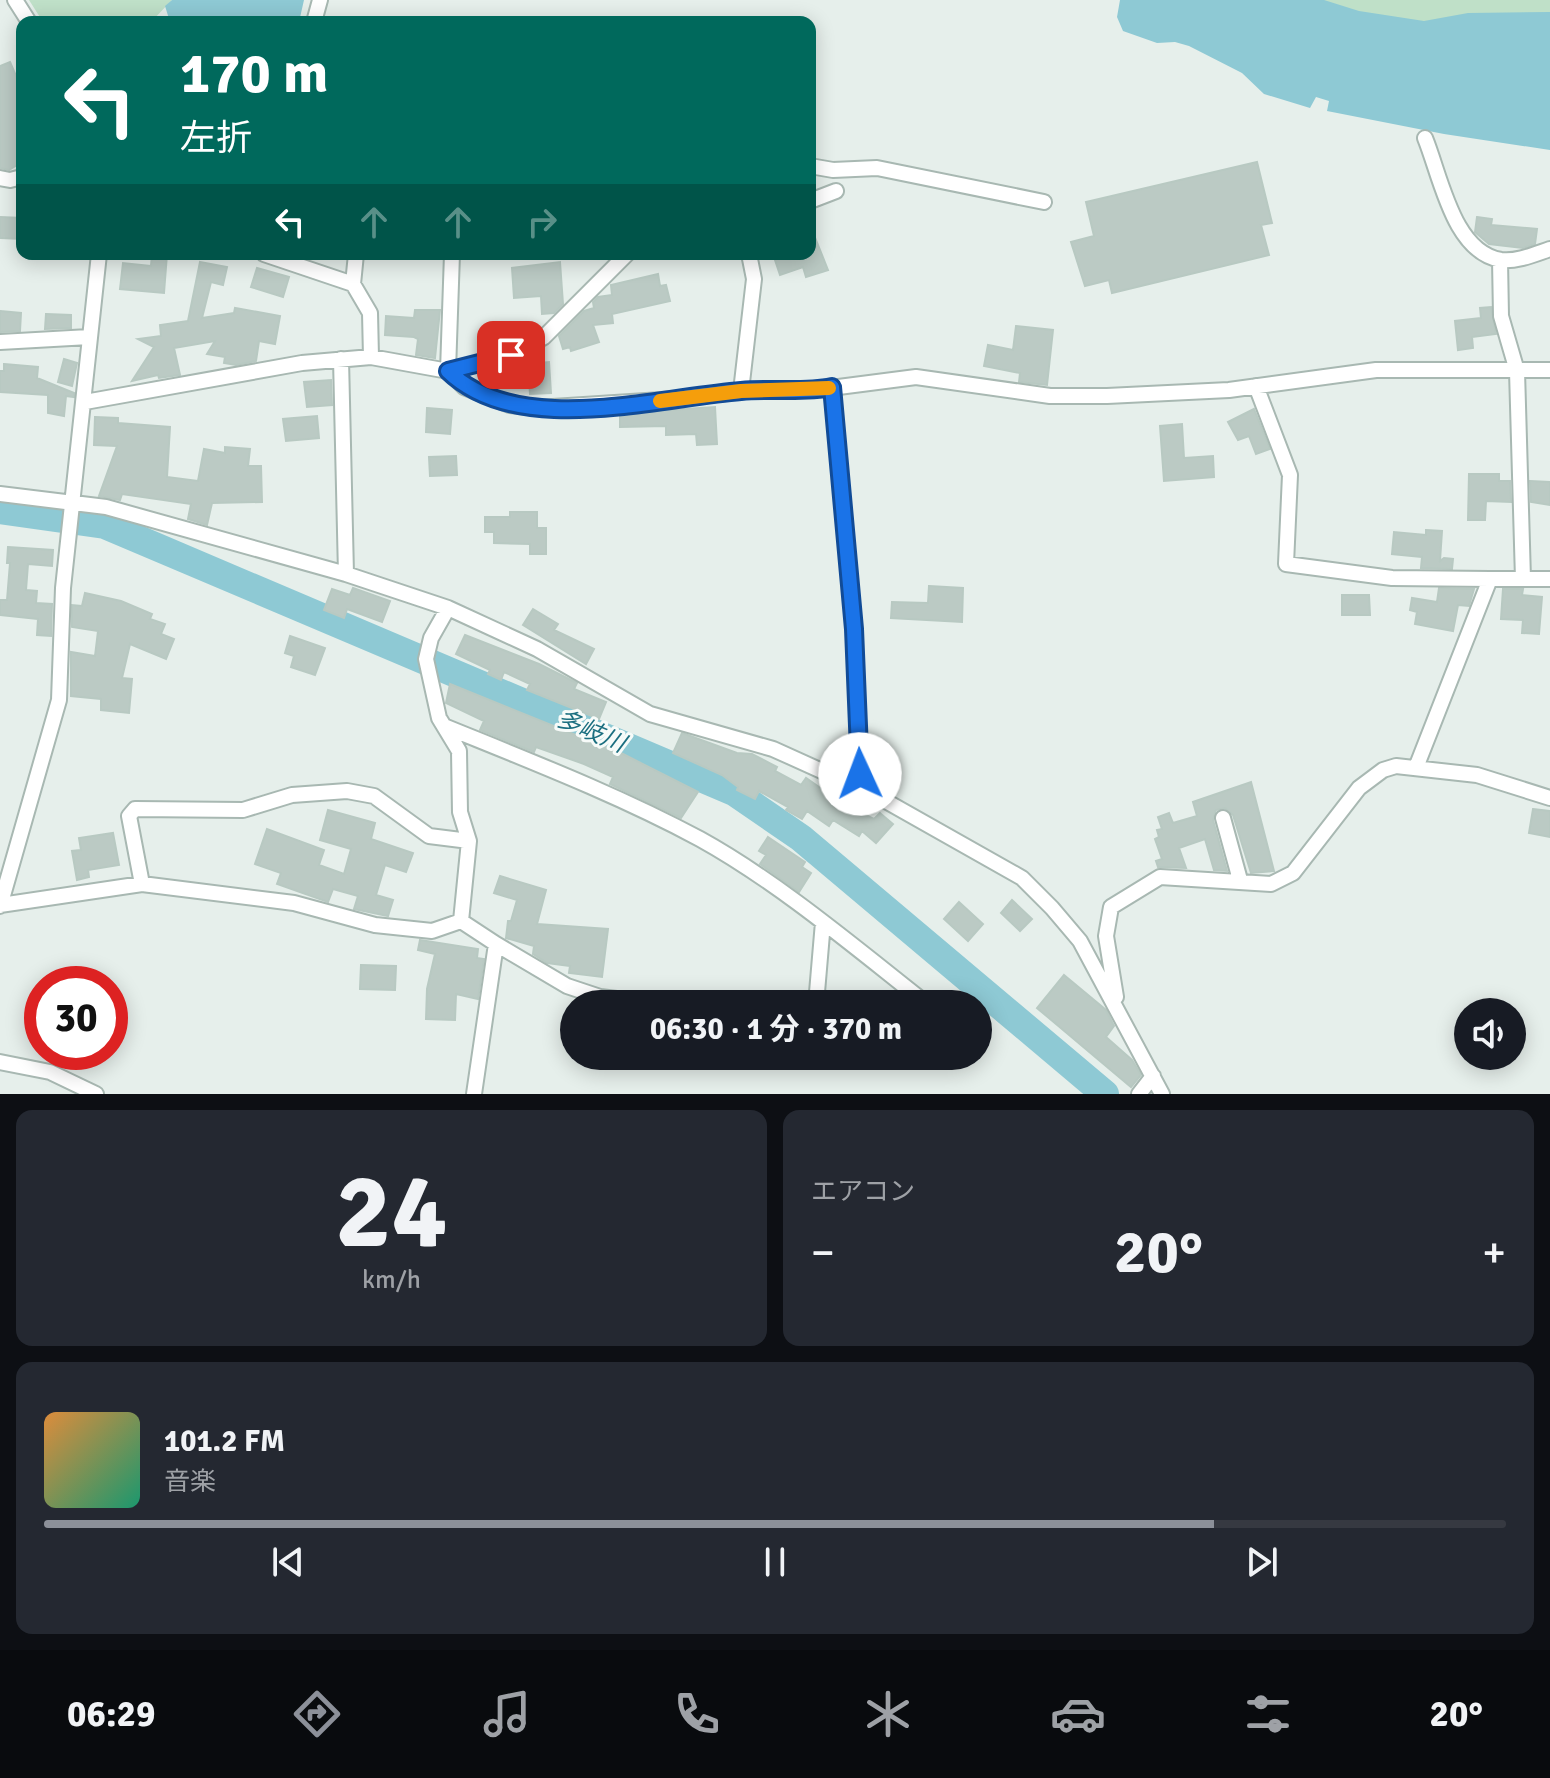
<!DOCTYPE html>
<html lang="ja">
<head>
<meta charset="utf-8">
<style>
  body { margin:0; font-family:Signika,"Noto Sans JP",sans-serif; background:#242831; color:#f1f3f6; height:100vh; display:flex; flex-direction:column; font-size:30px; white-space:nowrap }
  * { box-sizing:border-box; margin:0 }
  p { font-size:26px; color:#9ea1a6 }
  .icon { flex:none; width:44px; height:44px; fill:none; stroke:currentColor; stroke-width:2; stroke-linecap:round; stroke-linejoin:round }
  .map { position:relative; height:1094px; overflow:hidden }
  .panel { display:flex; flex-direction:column; gap:16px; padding:16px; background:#0d0f14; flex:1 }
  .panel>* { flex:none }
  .top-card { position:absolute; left:16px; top:16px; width:800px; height:244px; border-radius:16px; box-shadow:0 4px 20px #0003; background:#00695c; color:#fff; overflow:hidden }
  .tools { position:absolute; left:1454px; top:998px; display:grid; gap:16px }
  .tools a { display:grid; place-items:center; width:72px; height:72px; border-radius:50%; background:#171b24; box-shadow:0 4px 20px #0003; font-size:40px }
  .speed { position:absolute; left:24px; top:966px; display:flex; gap:16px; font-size:40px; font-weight:700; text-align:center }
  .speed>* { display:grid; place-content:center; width:104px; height:104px; border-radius:50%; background:#171b24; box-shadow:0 4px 20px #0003; line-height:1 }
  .speed .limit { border:12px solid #d22; background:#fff; color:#111 }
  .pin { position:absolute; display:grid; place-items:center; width:68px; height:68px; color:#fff; margin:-34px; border-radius:16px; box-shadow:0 4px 12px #0006 }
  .me { position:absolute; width:88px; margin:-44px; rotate:358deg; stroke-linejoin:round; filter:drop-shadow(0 0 6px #0008) }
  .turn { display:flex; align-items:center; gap:28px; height:168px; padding:0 32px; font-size:36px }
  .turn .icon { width:104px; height:104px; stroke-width:2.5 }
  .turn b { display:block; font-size:56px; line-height:68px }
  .lanes { display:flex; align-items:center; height:76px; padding:0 32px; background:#0003; justify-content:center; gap:40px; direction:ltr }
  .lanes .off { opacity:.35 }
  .big { font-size:60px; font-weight:700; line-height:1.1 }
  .panel .widget { flex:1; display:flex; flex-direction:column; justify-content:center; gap:12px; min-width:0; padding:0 28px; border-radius:16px; background:#242831 }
  .panel .dial { align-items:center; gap:0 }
  .dial b { font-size:104px; line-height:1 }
  .song { display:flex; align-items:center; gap:24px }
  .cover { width:96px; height:96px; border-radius:12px; background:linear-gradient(135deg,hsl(30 70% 55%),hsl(160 70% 35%)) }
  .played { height:8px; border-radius:4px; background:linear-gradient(90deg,#8c9099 80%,#363941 80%) }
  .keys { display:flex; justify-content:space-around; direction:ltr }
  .heat { display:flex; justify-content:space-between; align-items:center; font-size:44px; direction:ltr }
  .panel .tiles { flex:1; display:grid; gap:16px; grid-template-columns:1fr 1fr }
  .widget:last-child { grid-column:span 2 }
  .trip { position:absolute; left:560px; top:990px; width:432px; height:80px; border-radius:40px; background:#171b24; box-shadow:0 4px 20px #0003; font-weight:700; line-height:80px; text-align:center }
  .tabs { display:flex; height:128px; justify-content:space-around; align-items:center; background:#090b0e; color:#9ea1a6 }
  .tabs .icon { width:56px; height:56px }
  .tabs .on { color:#8c9099 }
  .tabs b { font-size:36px; color:#f1f3f6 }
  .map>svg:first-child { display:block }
  .green { fill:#bfe0c8 }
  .water { fill:#8ec9d4 }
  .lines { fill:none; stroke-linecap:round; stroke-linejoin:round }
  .river { stroke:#8ec9d4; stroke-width:28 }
  .building { fill:#bbcac4; stroke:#b8c9c2; stroke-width:2 }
  .street-casing { stroke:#a8b8b2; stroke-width:18 }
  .street { stroke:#fff; stroke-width:14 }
  .route-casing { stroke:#114b97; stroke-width:20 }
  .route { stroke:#1a73e8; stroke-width:14 }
  .slow { stroke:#f59e0b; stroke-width:14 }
  .labels { text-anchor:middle; stroke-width:6; stroke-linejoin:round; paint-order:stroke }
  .water-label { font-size:24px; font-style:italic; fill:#1c6f80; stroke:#f7fbf9 }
</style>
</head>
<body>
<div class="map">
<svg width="1550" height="1094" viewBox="0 0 1550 1094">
  <rect width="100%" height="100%" fill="#e6efeb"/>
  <path class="green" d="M 29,0 L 172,0 L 151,22 L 43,22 Z
    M 1245,0 L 1550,0 L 1550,36 L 1418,39 Z"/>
  <path class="water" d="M 172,0 L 304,0 L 299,22 L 170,22 L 165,6 Z
    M 1120,0 L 1324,0 L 1359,11 L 1424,21 L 1468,13 L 1550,12 L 1550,150 L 1444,134 L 1327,111 L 1329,101 L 1316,97 L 1310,108 L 1264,94 L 1242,73 L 1189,46 L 1175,42 L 1157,43 L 1123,31 L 1117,17 Z"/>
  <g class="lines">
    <path class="river" d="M 0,510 L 105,525 L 734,792 L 801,838 L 1105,1094"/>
  </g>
  <path class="building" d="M 10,62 L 19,83 L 22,81 L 22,162 L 9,170 L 0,168 L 0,66 Z
    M 1257,162 L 1272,223 L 1261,225 L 1269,255 L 1112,293 L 1109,280 L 1085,286 L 1071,242 L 1094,236 L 1086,202 Z
    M 0,217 L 22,218 L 22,239 L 0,238 Z
    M 1477,217 L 1492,219 L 1491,225 L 1537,229 L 1535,244 L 1523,248 L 1489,244 L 1475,232 Z
    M 810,225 L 828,270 L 806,277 L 803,267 L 780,275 L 773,254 L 810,254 Z
    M 152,254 L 167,254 L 164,293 L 120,289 L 123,263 L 151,266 Z
    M 200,262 L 227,267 L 223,285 L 211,282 L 202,318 L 234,313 L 235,308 L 280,316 L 275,344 L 259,341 L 256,361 L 236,365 L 224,363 L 225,357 L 207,354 L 215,341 L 174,348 L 180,375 L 159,378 L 158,375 L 132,381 L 154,347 L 138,339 L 161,336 L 160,325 L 188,321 Z
    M 560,262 L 563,304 L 554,313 L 542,314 L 541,296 L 514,298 L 512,268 Z
    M 257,268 L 289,277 L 283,297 L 251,287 Z
    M 658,274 L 660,286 L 666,285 L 670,301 L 612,314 L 613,323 L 593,325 L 599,342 L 571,351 L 570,347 L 563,349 L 559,336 L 584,311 L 594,308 L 593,302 L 598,297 L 612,295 L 611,285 Z
    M 1491,307 L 1496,334 L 1472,337 L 1473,348 L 1458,350 L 1455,321 L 1481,318 L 1480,308 Z
    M 415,310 L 440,310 L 435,358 L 416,355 L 418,339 L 414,337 L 385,335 L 386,316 L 414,318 Z
    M 0,311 L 21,313 L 20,331 L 0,332 Z
    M 46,314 L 71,315 L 71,328 L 45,329 Z
    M 1016,326 L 1053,330 L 1047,385 L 1019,382 L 1020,373 L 984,366 L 988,345 L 1013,350 Z
    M 64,359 L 77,363 L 72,386 L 58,382 Z
    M 549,362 L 551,393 L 530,394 L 528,364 Z
    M 4,364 L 38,367 L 37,378 L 74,393 L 74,397 L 66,396 L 64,416 L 48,413 L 48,395 L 0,392 L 0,371 L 4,371 Z
    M 331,380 L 332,405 L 307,407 L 304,382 Z
    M 715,407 L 717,444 L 697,445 L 696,434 L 666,435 L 666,426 L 620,427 L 620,413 Z
    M 427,408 L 452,410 L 450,434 L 426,432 Z
    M 1254,409 L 1270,449 L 1256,454 L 1249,436 L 1238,440 L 1228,422 Z
    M 317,416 L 319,438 L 286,441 L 283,419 Z
    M 95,417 L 118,418 L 118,423 L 170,427 L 167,477 L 198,481 L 204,449 L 225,453 L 225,447 L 250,449 L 248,466 L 261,466 L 262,502 L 212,503 L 207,525 L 188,519 L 191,504 L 122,494 L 120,500 L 99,496 L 117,446 L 94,445 Z
    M 1182,424 L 1184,458 L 1213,456 L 1214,477 L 1164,481 L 1160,426 Z
    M 456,456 L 457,475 L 430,476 L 429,457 Z
    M 1469,474 L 1499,474 L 1499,481 L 1510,481 L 1511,502 L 1486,501 L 1485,520 L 1468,520 Z
    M 1530,481 L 1550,482 L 1550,505 L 1531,502 Z
    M 510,512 L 537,512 L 537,528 L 546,528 L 546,554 L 530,554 L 530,544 L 494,543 L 494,532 L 485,532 L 485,517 L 510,517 Z
    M 1426,530 L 1442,531 L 1440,561 L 1444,558 L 1453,559 L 1452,569 L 1421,568 L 1422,557 L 1392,554 L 1394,532 L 1426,535 Z
    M 8,547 L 53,550 L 52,566 L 28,564 L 26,590 L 37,591 L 36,603 L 52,604 L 51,636 L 37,635 L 38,619 L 0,615 L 0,600 L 7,600 L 10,563 L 7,563 Z
    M 929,586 L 963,588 L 962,622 L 891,618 L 892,602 L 928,603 Z
    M 353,588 L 390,601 L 382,622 L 347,609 L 344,618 L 324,610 L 332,589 L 350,595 Z
    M 1439,588 L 1474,589 L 1469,606 L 1458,605 L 1453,631 L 1415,624 L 1417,612 L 1410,610 L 1412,598 L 1437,602 Z
    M 1503,589 L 1523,589 L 1522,595 L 1542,597 L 1539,634 L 1522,633 L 1523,620 L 1501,619 Z
    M 85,593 L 121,601 L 152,614 L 150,619 L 165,624 L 161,634 L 174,639 L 166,659 L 130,644 L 122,678 L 132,679 L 129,713 L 101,710 L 101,699 L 71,696 L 71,652 L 95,656 L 98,631 L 72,627 L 72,605 L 82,606 Z
    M 1342,595 L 1369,595 L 1370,615 L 1342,615 Z
    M 533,609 L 558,624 L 554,630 L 594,649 L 586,664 L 523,625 Z
    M 465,635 L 539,664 L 577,683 L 574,689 L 606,702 L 599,719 L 527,690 L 530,684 L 504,672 L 501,680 L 488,674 L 490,670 L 456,654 Z
    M 290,636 L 325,648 L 315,675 L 291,667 L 294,656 L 285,653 Z
    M 450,684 L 623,754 L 698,792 L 681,818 L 610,784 L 613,777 L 584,764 L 536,747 L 534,752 L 480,730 L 484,721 L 446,703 Z
    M 682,733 L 737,753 L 752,754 L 777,767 L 775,771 L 801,785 L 806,778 L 846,806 L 874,819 L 880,813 L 893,824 L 876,843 L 862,831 L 859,836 L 833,820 L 829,826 L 807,811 L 802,819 L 786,810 L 788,807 L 759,791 L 755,799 L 737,790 L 738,787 L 722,775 L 673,753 Z
    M 1251,782 L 1274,871 L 1251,873 L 1233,815 L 1225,808 L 1216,810 L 1213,820 L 1227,871 L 1214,870 L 1205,839 L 1179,848 L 1186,868 L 1158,867 L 1156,861 L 1162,859 L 1155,839 L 1159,837 L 1157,830 L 1162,829 L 1158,817 L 1169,813 L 1173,823 L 1197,816 L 1193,802 Z
    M 1533,809 L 1550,811 L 1550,837 L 1529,833 Z
    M 328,810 L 375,823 L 371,839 L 413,853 L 406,872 L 385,865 L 376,895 L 393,900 L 388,916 L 354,909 L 358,896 L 333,889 L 328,902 L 277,884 L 281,873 L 255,864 L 267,829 L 324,850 L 319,865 L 344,874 L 351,849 L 320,840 Z
    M 113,833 L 119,865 L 88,870 L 89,877 L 77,880 L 72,851 L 81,850 L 79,838 Z
    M 768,837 L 805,862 L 802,867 L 811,873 L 799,892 L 760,864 L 766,855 L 759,851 Z
    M 500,876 L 546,890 L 537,924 L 608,929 L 602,977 L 569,973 L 570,966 L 547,963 L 533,954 L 534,946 L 506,938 L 508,921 L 511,921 L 517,900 L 494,893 Z
    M 1012,900 L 1032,919 L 1020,931 L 1001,913 Z
    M 959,902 L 983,924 L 968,941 L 944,919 Z
    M 420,940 L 478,949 L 477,958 L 484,959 L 478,999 L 456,994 L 455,1020 L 426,1019 L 427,989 L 435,954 L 418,950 Z
    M 361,965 L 396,966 L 395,990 L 360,989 Z
    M 1064,975 L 1106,1010 L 1114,1026 L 1106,1037 L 1132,1060 L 1141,1075 L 1131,1087 L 1037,1008 Z"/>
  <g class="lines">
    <defs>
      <path id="street" d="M 15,0 L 29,22
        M 314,22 L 320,0
        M 1425,138 C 1441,177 1453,252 1501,260 C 1517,262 1535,254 1550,249
        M 810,166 L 833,170 L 877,168 L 1044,202
        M 0,178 L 10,180 L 22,177
        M 810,201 L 836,191
        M 264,254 L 353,284 L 370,313 L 371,357
        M 452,254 L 448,371 L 464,387 L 510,405 L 537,408 L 677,399 L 741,391 L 823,389 L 916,377 L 1050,396 L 1107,396 L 1229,390 L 1376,370 L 1550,370
        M 1500,260 L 1501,316 L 1517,371 L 1523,579
        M 353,284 L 356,254
        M 0,342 L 89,337
        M 341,359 L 346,574
        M 1256,386 L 1290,475 L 1286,564 L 1392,578 L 1490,579
        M 832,387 L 854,629 L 860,774 L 857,787
        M 741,391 L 754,279 L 749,254
        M 85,402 L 302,363 L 371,357 L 448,371 L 511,355 L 544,337 L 627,254
        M 0,494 L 106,507 L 346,574 L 448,608 L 537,649 L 650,714 L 773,749 L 875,795 L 1022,878 L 1052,908 L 1080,941 L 1162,1094
        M 448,608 L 431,638 L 426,659 L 439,718 L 459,751 L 460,812 L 469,841 L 461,921
        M 444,726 C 530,761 618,795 700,839 C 778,882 857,949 927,1004
        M 1417,765 L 1490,579 L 1550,579
        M 1223,818 L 1240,880
        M 142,884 L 129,816 L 135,809 L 243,810 L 292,795 L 347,791 L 374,796 L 429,836 L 469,841
        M 0,905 L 142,884 L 294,903 L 375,925 L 432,931 L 461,921
        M 0,906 L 59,700 L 63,588 L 99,254
        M 461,921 L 496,944 L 474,1094
        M 496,944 L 567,986 L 600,997 L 658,1004
        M 1116,997 L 1106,936 L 1111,907 L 1160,877 L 1271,884 L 1293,873 L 1359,788 L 1383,770 L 1396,766 L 1477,775 L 1550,798
        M 816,1004 L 823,922
        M 0,1062 L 50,1072 L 96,1094
        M 1139,1094 L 1153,1076"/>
    </defs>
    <use href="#street" class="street-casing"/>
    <use href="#street" class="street"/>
  </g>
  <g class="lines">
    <defs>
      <path id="route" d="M 511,355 L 448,371 C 517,438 654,398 741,391 C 771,388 803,393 832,387 L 854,629 L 860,774"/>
    </defs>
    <use href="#route" class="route-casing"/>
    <use href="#route" class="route"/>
    <path class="slow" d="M 660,401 L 741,391 L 829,388"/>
  </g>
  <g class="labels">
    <g class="water-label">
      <text transform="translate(591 731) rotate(23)" y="8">多岐川</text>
    </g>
  </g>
</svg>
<div class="tools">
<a><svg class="icon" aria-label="sound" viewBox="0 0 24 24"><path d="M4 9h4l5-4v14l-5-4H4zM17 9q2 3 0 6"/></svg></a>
</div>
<div class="speed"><div class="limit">30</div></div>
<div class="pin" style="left:511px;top:355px;background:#d93025"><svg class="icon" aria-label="arrive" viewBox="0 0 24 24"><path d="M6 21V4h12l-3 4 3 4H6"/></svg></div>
<svg class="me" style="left:860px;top:774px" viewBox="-20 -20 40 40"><circle r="19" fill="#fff"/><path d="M0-13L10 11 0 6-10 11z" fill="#1a73e8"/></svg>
<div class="trip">06:30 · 1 分 · 370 m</div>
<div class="top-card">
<div class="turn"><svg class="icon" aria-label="left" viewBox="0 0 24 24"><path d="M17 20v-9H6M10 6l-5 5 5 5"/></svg><div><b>170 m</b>左折</div></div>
<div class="lanes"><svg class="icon" aria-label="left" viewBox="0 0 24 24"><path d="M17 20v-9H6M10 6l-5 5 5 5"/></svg><svg class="icon off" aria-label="ahead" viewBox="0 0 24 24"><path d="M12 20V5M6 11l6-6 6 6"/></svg><svg class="icon off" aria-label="ahead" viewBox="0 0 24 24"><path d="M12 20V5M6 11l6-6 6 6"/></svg><svg class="icon off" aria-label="right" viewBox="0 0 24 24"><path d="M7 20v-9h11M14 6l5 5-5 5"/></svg></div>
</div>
</div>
<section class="panel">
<div class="tiles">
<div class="widget dial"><b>24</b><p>km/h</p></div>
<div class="widget"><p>エアコン</p>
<div class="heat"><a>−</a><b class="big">20°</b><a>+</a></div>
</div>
<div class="widget">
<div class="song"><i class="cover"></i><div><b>101.2 FM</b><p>音楽</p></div></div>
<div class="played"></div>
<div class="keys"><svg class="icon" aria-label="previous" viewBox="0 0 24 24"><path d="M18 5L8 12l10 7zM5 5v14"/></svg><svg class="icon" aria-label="pause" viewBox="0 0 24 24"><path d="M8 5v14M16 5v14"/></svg><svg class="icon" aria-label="next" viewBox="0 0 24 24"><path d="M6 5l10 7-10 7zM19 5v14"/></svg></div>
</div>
</div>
</section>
<nav class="tabs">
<b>06:29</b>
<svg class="icon on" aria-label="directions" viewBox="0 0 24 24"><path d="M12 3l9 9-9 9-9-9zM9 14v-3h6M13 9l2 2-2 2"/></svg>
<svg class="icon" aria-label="music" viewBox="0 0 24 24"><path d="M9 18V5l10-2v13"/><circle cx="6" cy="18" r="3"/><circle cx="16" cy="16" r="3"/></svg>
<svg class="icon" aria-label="phone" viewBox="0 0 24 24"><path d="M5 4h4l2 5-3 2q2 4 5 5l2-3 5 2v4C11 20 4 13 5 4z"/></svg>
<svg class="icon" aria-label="climate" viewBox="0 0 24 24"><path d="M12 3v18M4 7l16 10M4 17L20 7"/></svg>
<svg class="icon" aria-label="car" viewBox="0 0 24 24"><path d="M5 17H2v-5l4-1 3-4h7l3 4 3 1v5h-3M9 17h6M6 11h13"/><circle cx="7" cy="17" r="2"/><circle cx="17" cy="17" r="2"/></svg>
<svg class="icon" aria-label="filters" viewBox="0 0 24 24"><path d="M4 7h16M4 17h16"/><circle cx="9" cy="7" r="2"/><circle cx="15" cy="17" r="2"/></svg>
<b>20°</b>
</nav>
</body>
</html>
